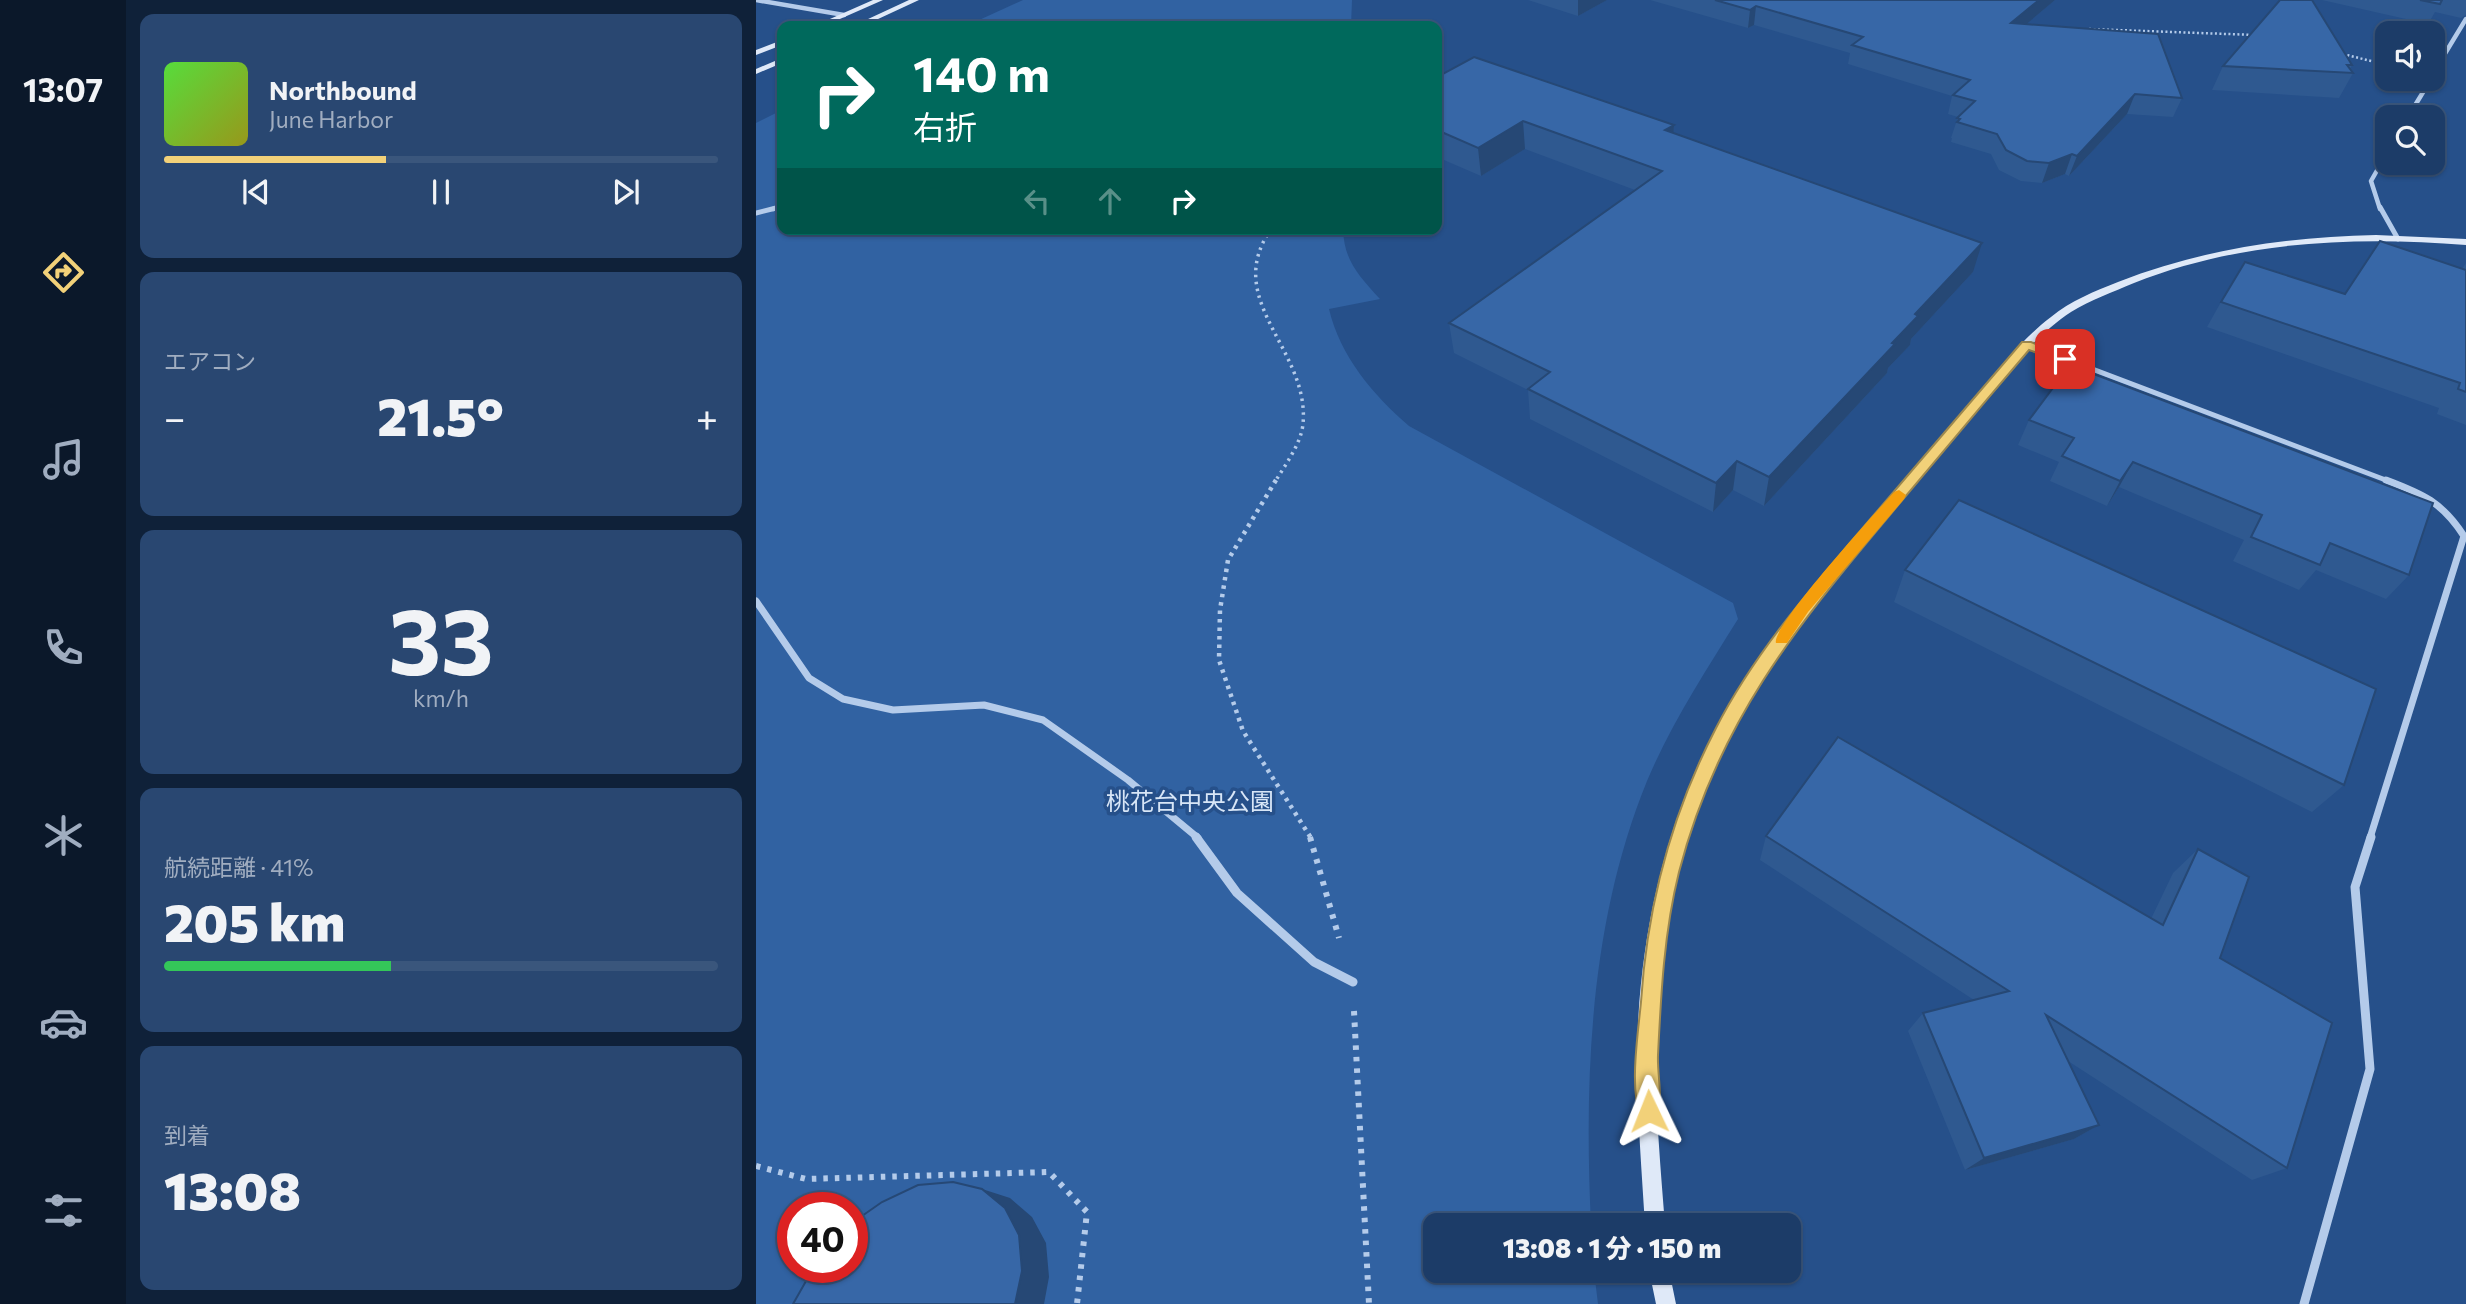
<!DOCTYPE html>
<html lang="ja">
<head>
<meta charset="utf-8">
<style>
  body { margin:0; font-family:Commissioner,"Noto Sans JP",sans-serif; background:#294771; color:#f1f3f6; height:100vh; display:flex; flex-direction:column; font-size:26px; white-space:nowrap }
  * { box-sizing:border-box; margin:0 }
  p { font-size:23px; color:#a0adc0 }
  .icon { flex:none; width:38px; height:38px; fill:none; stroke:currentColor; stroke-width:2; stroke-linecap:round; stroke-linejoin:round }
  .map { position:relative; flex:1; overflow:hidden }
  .sheet { display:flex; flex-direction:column; gap:14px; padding:14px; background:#0f2139; width:630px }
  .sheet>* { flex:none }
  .guide { position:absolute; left:21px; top:21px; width:665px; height:214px; border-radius:14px; box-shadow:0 2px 5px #0004,0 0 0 2px #3a567c; background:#00695c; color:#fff; overflow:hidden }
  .tools { position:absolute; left:1619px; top:21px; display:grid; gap:14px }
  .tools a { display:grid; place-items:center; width:70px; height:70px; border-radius:14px; background:#1c3c68; box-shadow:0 2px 5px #0004,0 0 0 2px #3a567c; font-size:35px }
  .speed { position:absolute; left:21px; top:1192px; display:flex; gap:14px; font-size:35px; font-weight:700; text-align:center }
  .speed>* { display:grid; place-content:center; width:91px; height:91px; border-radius:50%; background:#1c3c68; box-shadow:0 2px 5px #0004,0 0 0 2px #3a567c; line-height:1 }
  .speed .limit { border:10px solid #d22; background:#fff; color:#111 }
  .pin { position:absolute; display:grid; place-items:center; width:60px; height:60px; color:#fff; margin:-30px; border-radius:14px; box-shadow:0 4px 10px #0006 }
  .me { position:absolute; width:77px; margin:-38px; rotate:358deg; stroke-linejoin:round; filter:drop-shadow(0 0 5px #0008) }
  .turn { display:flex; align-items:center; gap:24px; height:147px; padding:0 21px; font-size:32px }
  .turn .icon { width:91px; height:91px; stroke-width:2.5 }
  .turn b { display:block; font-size:49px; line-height:60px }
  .lanes { display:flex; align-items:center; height:66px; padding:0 21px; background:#0003; justify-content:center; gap:35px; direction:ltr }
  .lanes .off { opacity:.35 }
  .big { font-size:52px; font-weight:800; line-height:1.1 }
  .sheet .tile { flex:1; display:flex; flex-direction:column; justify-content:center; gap:10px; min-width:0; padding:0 24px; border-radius:14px; background:#294771 }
  .sheet .dial { align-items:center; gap:0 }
  .dial b { font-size:91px; line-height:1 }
  .song { display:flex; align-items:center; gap:21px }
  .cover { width:84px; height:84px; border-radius:10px; background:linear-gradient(135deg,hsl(110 70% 55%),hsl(60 70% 35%)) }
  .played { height:7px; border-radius:4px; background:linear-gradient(90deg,#f2d179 40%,#3a567c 40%) }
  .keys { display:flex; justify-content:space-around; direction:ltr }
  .heat { display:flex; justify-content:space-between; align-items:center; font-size:38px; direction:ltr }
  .charge { height:10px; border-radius:5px; background:linear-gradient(90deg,#34c759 41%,#3a567c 0) }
  .trip { position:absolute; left:667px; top:1213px; width:378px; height:70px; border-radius:14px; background:#1c3c68; box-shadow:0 2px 5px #0004,0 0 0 2px #3a567c; font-weight:800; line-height:70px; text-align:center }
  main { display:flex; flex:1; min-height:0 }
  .tab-bar { display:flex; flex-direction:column; width:126px; justify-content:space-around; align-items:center; background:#0b182a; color:#a0adc0 }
  .tab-bar .icon { width:49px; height:49px }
  .tab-bar .active { color:#f2d179 }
  .tab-bar b { font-size:32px; color:#f1f3f6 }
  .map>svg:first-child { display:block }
  .green { fill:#3162a2; fill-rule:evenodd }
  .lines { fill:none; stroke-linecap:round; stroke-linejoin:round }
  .path-far3 { stroke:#b4cbea; stroke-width:2.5; stroke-dasharray:2 2.5; stroke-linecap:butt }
  .path-far2 { stroke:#b4cbea; stroke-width:3.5; stroke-dasharray:2.5 4.5; stroke-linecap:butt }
  .path-far1 { stroke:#b4cbea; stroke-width:4.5; stroke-dasharray:3.5 5; stroke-linecap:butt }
  .path { stroke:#b4cbea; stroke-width:6; stroke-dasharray:4.5 7; stroke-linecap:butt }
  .street-far3 { stroke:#b4cbea; stroke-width:4.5 }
  .street-far2 { stroke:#b4cbea; stroke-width:5 }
  .street-far1 { stroke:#b4cbea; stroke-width:7 }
  .street { stroke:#b4cbea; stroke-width:9 }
  .secondary { fill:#dfe9f8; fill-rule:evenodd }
  .wall { fill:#2f5990 }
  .shaded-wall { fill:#264875 }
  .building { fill:#3767a7; stroke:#264875; stroke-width:2 }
  .route { fill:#f2d179; stroke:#9d884f; stroke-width:2 }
  .slow { fill:#f59e0b }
  .labels { text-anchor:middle; stroke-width:7; stroke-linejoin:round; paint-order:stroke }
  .park-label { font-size:24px; fill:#d8e6f7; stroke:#26508a }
</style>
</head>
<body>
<main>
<nav class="tab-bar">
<b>13:07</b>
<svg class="icon active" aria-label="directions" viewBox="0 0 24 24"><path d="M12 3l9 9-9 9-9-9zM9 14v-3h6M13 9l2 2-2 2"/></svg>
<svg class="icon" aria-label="music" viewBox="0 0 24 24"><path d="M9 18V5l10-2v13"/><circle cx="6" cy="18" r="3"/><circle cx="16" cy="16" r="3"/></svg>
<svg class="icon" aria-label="phone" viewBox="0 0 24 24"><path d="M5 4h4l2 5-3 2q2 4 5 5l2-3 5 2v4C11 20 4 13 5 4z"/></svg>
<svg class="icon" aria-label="climate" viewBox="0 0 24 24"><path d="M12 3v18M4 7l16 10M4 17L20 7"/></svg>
<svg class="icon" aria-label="car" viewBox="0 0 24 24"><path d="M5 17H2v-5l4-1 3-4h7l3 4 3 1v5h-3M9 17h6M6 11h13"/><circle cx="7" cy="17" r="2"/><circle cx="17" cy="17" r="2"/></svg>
<svg class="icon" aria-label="filters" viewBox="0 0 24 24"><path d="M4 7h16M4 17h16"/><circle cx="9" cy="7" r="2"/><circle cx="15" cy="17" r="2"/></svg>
</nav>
<section class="sheet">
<div class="tile">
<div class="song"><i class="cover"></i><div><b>Northbound</b><p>June Harbor</p></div></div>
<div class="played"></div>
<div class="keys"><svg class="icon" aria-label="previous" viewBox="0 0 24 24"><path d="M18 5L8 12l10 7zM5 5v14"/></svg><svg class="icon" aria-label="pause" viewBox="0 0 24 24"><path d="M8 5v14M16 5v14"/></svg><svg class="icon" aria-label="next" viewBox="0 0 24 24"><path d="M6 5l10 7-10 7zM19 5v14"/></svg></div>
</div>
<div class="tile"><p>エアコン</p>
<div class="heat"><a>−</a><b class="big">21.5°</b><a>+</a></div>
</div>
<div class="tile dial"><b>33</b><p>km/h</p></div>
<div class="tile"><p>航続距離 · 41%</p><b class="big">205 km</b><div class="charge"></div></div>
<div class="tile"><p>到着</p><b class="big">13:08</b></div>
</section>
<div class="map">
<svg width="1710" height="1304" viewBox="0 0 1710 1304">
  <rect width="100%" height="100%" fill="#26508a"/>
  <path class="green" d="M 267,0 L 596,0 L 595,26 L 210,26 Z
    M 26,110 L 26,229 L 587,229 C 588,261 603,276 624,299 L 573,309 C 584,356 617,395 653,426 L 977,603 L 982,619 C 949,672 915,724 891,781 C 834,921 828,1076 835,1225 L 679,1225 L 679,1270 L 838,1271 L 842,1304 L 0,1304 L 0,123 ZM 37,1208 L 96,1208 L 96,1267 L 37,1267 Z"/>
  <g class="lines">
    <path class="path-far3" d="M 1333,29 L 1499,35
      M 1587,54 L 1631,65"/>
    <path class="path-far2" d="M 515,229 C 465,301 554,349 547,424 C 545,444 529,465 519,482"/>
    <path class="path-far1" d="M 520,480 L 472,560 L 464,610 L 463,660 L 487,731 L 555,838"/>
    <path class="path" d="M 554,837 L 583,938
      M 598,1011 L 613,1304
      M 0,1166 L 50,1179 L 293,1172 L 331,1212 L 321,1304"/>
    <path class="street-far3" d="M 0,0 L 88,15
      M 1676,75 L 1710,19
      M 1652,117 L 1675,79
      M 17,209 L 26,207
      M 1624,209 L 1615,181 L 1631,153"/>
    <path class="street-far2" d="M 1624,207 L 1642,239
      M 0,213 L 24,207
      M 1270,344 L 1635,482"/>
    <path class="street-far1" d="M 0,601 L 53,678 L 87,699 L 137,710 L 228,705 L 287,720 L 372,780 L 442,838
      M 1614,838 L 1708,536 C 1686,502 1667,494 1630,480"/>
    <path class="street" d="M 440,837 L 481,893 L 558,962 L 597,982
      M 1548,1304 L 1614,1069 L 1599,887 L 1615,837"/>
    <path class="secondary" d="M 117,0 L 127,0 L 68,26 L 58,26 Z
      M 153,0 L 163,0 L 107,26 L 97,26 Z
      M 26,40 L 26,45 L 0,55 L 0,50 Z
      M 26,58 L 26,63 L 0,74 L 0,69 Z
      M 1620,235 L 1710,239 L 1710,245 C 1598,236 1484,241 1378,283 C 1357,292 1334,300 1315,312 C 1300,321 1287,335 1274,346 C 1224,406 1175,465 1125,525 C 1070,591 1013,658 973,734 C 932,811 912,901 903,987 C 895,1066 903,1146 909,1225 L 889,1225 C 885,1158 879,1091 882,1024 C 887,922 913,814 962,725 C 1009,639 1075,566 1138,493 C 1166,459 1195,426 1223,392 C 1246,366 1267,338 1295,317 C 1314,301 1339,291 1362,282 C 1446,249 1531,237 1620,235 Z
      M 893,1270 L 913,1270 L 920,1304 L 900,1304 Z"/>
  </g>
  <path class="wall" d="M 772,0 L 851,0 L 822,16 Z
    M 894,0 L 1299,0 L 1270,24 L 1426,98 L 1417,117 L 1371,114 L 1313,176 L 1309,174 L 1286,183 L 1265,181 L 1243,170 L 1235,154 L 1195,142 L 1196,138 L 1195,138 L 1202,117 L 1192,114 L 1196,96 L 1092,64 L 1094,53 L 998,25 L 992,28 Z
    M 1566,0 L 1710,0 L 1710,15 L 1705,18 L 1679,12 L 1672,24 Z
    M 1596,65 L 1594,69 L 1597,73 L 1583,98 L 1456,90 L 1467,66 Z
    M 681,77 L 918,125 L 917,133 L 1217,272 L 1155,339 L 1154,345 L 1132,368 L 1131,373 L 1008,506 L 977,490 L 957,512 L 774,419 L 772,390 L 698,353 L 693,323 L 879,190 L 769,149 L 725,176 L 681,157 Z
    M 1710,263 L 1710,425 L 1681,414 L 1683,408 L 1451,327 L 1465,302 L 1589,294 L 1706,269 Z
    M 1273,420 L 1653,575 L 1630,599 L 1560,570 L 1543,590 L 1477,561 L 1488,540 L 1363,487 L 1351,506 L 1294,481 L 1303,462 L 1262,445 Z
    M 1149,570 L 1588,785 L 1556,812 L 1138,602 Z
    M 1010,836 L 1395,919 L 1417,873 L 1442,849 L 1464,958 L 1531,1168 L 1496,1180 L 1312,1061 L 1343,1125 L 1318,1139 L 1209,1170 L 1152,1031 L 1167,1013 L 1218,1000 L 1004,860 Z"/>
  <path class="shaded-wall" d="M 822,0 L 851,0 L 822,16 Z
    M 1283,0 L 1299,0 L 1249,42 L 1255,23 Z
    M 1000,6 L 998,25 L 992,28 L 994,10 Z
    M 1379,94 L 1371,114 L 1313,176 L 1321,156 Z
    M 767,121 L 769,149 L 725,176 L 722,148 Z
    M 918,125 L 916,153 L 909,130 Z
    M 1316,154 L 1309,174 L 1286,183 L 1293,163 Z
    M 1226,243 L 1217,272 L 1155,339 L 1154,345 L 1132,368 L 1131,373 L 1008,506 L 1013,477 L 1136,343 L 1159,314 Z
    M 981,461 L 977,490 L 957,512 L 960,483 Z
    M 1377,462 L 1363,487 L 1351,506 L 1364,481 Z
    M 1343,1125 L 1318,1139 L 1209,1170 L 1228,1158 Z
    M 226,1189 L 254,1198 L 276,1217 L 290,1243 L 293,1277 L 288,1304 L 259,1304 Z"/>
  <path class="building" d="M 959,0 L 1283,0 L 1255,23 L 1402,34 L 1426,98 L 1379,94 L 1321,156 L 1316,154 L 1293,163 L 1271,161 L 1250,150 L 1241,134 L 1201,122 L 1204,119 L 1201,118 L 1219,101 L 1197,95 L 1214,80 L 1096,45 L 1107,37 L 1000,6 L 994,10 Z
    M 1524,0 L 1556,0 L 1596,65 L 1591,65 L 1597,73 L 1467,66 Z
    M 1664,0 L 1686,0 L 1684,4 Z
    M 718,57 L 918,125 L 909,130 L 1226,243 L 1159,314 L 1162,316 L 1136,343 L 1139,344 L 1013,477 L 981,461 L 960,483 L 772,389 L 794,372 L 693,323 L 906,171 L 767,121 L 722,148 L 681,130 L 681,77 Z
    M 1624,241 L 1710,270 L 1710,392 L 1702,389 L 1704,383 L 1465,302 L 1489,262 L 1589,294 Z
    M 1314,365 L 1677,503 L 1653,575 L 1574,543 L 1564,565 L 1495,537 L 1506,515 L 1377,462 L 1364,481 L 1306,456 L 1318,438 L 1273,420 Z
    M 1203,500 L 1620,689 L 1588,785 L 1149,570 Z
    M 1082,737 L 1407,925 L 1442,849 L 1493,877 L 1464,958 L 1576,1023 L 1531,1168 L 1290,1015 L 1343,1125 L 1228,1158 L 1167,1013 L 1253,991 L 1010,836 Z
    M 197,1182 L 226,1189 L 249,1208 L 263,1235 L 266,1271 L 259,1304 L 37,1304 L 58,1267 L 96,1267 L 96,1223 L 126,1202 L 162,1185 Z"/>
  <path class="route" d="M 1266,342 L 1275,342 L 1315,359 L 1309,363 L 1273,350 C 1226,405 1180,460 1133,516 C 1038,629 961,725 923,872 C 908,932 905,994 902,1055 C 901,1075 908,1100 900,1118 L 893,1121 L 885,1118 C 873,1089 882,1034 885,1002 C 891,907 916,813 960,728 C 999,652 1056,587 1111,523 C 1163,463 1214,402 1266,342 Z"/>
  <path class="slow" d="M 1143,490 L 1150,495 L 1148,499 L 1052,612 L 1031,643 L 1020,643 C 1014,628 1121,511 1138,492 Z"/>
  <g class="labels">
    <g class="park-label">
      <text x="434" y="810">桃花台中央公園</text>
    </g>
  </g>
</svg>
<div class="tools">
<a><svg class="icon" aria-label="sound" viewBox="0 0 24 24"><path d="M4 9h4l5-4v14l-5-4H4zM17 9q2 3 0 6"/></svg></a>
<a><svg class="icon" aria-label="search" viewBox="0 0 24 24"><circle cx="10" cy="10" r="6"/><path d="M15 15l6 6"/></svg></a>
</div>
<div class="speed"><div class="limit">40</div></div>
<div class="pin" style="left:1309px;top:359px;background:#d93025"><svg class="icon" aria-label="arrive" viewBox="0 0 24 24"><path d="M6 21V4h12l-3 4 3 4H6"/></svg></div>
<svg class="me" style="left:893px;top:1111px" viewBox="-20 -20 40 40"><path d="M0-17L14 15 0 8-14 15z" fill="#f2d179" stroke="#fff" stroke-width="4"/></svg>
<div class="trip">13:08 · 1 分 · 150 m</div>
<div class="guide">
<div class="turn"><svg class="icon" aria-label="right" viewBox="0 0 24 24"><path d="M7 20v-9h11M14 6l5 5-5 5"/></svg><div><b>140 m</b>右折</div></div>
<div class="lanes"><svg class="icon off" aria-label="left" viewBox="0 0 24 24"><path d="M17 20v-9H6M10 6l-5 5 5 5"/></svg><svg class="icon off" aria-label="ahead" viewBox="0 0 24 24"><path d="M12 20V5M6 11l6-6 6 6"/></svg><svg class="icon" aria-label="right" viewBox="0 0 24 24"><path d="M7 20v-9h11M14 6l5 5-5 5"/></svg></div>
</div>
</div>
</main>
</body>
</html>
